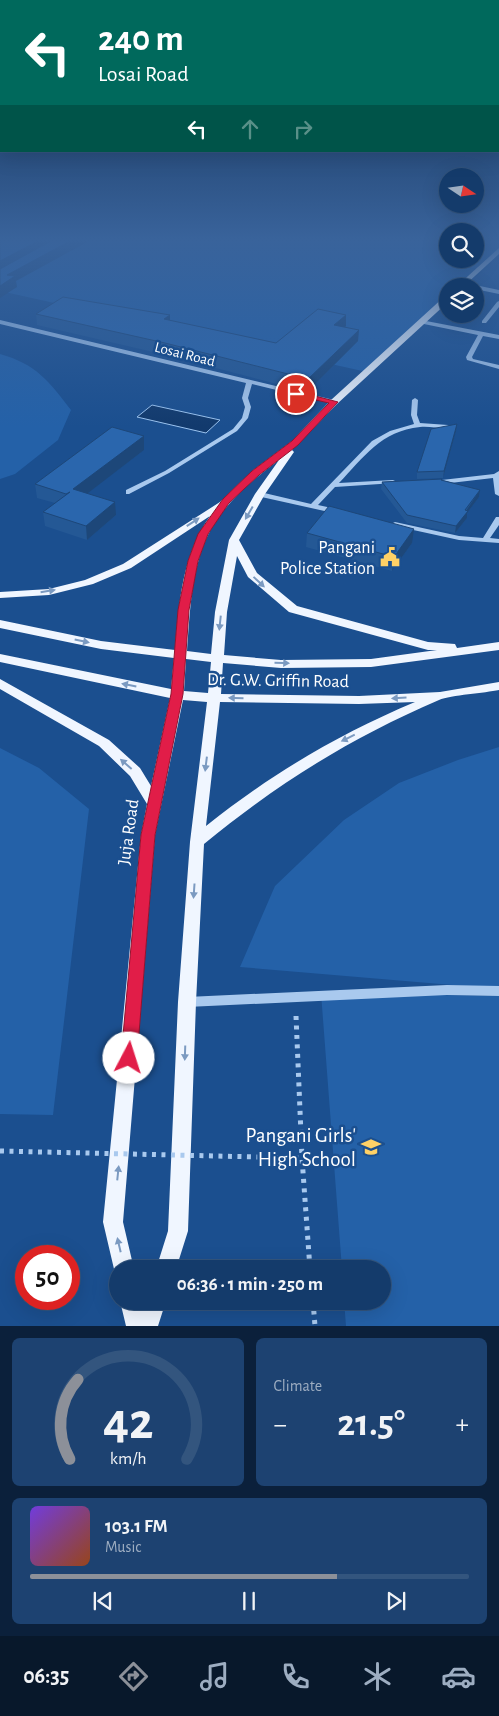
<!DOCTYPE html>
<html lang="en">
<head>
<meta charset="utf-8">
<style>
  body { margin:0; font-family:"Alegreya Sans",sans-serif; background:#1d4271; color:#f1f3f6; height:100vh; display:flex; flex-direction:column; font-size:19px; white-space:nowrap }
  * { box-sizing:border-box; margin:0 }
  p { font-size:16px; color:#9dadc1 }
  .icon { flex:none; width:28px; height:28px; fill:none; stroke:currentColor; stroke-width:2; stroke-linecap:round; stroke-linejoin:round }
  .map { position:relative; height:1326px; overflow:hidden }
  .drawer { display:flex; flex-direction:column; gap:12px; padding:12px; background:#0b203b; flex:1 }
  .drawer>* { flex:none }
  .hud { position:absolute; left:0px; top:0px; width:500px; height:152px; box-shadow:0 5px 20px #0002,0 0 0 1px #33557e; background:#00695c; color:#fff; overflow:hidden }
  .needle { width:32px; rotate:103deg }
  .controls { position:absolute; left:439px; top:168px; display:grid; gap:10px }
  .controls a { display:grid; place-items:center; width:45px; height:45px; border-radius:50%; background:#143b6b; box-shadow:0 5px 20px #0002,0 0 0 1px #33557e; font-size:25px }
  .speed { position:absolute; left:15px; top:1245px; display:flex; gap:10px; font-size:25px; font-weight:700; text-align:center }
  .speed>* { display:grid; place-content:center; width:65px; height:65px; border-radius:50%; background:#143b6b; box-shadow:0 5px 20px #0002,0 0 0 1px #33557e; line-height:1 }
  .speed .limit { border:8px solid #d22; background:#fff; color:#111 }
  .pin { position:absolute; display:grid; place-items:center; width:42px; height:42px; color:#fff; margin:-21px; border:2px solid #fff; border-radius:50%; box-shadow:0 1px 5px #0007 }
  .me { position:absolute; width:55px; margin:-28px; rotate:5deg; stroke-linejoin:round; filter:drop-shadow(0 0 4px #0008) }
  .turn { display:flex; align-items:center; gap:18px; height:105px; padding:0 15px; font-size:22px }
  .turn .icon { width:65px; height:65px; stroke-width:2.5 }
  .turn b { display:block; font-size:35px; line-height:42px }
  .lanes { display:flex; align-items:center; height:48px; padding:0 15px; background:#0003; justify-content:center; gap:25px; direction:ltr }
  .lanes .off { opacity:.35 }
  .big { font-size:38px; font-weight:700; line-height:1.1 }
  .drawer .widget { flex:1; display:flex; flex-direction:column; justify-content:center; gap:8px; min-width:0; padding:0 18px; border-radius:8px; background:#1d4271 }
  .drawer .dial { align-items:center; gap:0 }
  .dial svg { height:130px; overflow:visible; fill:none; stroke:#33557e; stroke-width:7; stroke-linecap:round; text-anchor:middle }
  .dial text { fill:#f1f3f6; stroke:none }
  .song { display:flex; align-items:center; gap:15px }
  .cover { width:60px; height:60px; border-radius:8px; background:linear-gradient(135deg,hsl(260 70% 55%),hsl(20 70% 35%)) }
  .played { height:5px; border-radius:2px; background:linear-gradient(90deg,#8c9099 70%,#33557e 70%) }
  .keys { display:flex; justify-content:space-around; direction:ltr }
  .heat { display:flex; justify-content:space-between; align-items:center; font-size:28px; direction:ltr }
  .drawer .tiles { flex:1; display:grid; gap:12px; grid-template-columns:1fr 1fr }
  .widget:last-child { grid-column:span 2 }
  .trip { position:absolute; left:109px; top:1260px; width:282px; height:50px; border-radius:25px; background:#143b6b; box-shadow:0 5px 20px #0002,0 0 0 1px #33557e; font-weight:700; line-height:50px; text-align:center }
  .tab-bar { display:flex; height:80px; justify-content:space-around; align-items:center; background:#08182b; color:#9dadc1 }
  .tab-bar .icon { width:35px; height:35px }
  .tab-bar .current { color:#8c9099 }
  .tab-bar b { font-size:22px; color:#f1f3f6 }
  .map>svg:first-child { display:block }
  .green { fill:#2461a8 }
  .water { fill:#123a6d; stroke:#9cc4f0 }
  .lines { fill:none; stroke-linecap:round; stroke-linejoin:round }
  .path { stroke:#a9c9ee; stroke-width:5; stroke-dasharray:4 5.5; stroke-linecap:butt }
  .minor { fill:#a9c9ee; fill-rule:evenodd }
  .major { fill:#f0f6ff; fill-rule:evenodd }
  .path-bridge { stroke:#a9c9ee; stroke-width:5; stroke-dasharray:4 5.5; stroke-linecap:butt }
  .wall { fill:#245895 }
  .shaded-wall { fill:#1d4779 }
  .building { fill:#2a66ad; stroke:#1d4779 }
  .oneway { fill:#7b9ac1 }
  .route { fill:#e11d48; stroke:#92132f }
  .labels { text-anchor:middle; stroke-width:5; stroke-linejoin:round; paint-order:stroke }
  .far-street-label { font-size:15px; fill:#fff; stroke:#1b4f8f }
  .poi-label { font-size:18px; fill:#fff; stroke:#1b4f8f; text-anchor:end }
  .street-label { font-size:18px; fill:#fff; stroke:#1b4f8f }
  .near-poi-label { font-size:21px; fill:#fff; stroke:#1b4f8f; text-anchor:end }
</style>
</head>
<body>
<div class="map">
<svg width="499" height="1326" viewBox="0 0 499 1326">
  <rect width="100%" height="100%" fill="#1b4f8f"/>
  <path class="green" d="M 66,241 L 447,241 L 448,259 L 475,259 L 475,241 L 499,241 L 499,250 L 460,286 L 448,286 L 447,298 L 367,372 L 0,291 Z
    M 0,354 C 36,364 49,381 71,410 L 58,440 L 15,474 L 0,479 Z
    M 499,747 L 499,986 L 476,987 L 240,967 L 275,886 L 344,820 L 399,783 L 458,760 Z
    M 0,748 L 39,768 L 89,809 L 53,1115 L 0,1114 Z
    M 321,993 L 499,996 L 499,1326 L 346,1326 L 344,1301 L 382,1301 L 382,1269 L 342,1269 Z"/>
  <path class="water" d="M 152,405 L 220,420 L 206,433 L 137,417 Z"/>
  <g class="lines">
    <path class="path" d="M 296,1016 L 302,1158
      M 313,1301 L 315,1326"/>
    <path class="minor" d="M 475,285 L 499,290 L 499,294 L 475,289 L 475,286 L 473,286 Z
      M 499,301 L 499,307 L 486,323 L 482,323 L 482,321 L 497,302 Z
      M 0,320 L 334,400 L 337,402 L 334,404 L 252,384 L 248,398 L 251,407 L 248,418 L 237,431 L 169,473 L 129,494 L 126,494 L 126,490 L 165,471 L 233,429 L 242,418 L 245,407 L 242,398 L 246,383 L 0,324 Z
      M 421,320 L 499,335 L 499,339 L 483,336 L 472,357 L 473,359 L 499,365 L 499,369 L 467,360 L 466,357 L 478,335 L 419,323 L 418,322 Z
      M 415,398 L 418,400 L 417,415 L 420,423 L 448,425 L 450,426 L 450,428 C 440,429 430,426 420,427 C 381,431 364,457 339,483 L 393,480 L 395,481 L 395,483 L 335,487 L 318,505 L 341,510 L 341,514 L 338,514 L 257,496 L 256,494 L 260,492 L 311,504 L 372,441 L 390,431 L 414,424 L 411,415 L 412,400 Z
      M 499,471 L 499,496 L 495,494 L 493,478 L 433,485 L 429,483 L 433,481 L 494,474 Z
      M 496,517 L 499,517 L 499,525 L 490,538 L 499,539 L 499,543 L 459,540 L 395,526 L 391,524 L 395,522 L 459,536 L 483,538 Z
      M 447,985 L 499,986 L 499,996 L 447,995 L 187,1007 L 183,1006 L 181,1002 L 183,998 L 187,997 Z"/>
    <path class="major" d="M 499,248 L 499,254 L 464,286 L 457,286 Z
      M 445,296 L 448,296 L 448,302 L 337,404 L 292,450 L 294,452 L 265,494 L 239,540 L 257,573 L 297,606 L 428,642 L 455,644 L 457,648 L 499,642 L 499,650 L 371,667 L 281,668 L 223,663 L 221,694 L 359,696 L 440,692 L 499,682 L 499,690 C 485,693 451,695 439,700 C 351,738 278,783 204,844 L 196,1002 L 188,1231 L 176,1269 L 156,1269 L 168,1231 L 178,1002 L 190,842 L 207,702 L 183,700 L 155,835 L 123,1222 L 134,1269 L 118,1269 L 118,1277 L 114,1269 L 103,1222 L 141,835 L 147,804 L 130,776 L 99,746 L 0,689 L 0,679 L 109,740 L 140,768 L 151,786 L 170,698 L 0,662 L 0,654 L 171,689 L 174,658 L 101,649 L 0,628 L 0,620 L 101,641 L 175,650 C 179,602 182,556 210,516 L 131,568 L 93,584 L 49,595 L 0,598 L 0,592 L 49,589 L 85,580 L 123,564 L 220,502 L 252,471 L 292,441 L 331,400 ZM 279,460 L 255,494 L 229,540 L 215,612 L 211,654 L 187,651 C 190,613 191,570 208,535 C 223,504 252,480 279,460 ZM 237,556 L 248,577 L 289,612 L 428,650 L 437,650 L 371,659 L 281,660 L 224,655 L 227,612 ZM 186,659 L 211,662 L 208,693 L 184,691 ZM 220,702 L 359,704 L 415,702 C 339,734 271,774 206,826 Z
      M 120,1301 L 142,1301 L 143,1306 L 144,1301 L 166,1301 L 158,1326 L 126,1326 Z"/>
    <path class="path-bridge" d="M 0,1151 L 302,1158 L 310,1269"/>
  </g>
  <path class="wall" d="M 36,314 L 170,321 L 276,343 L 346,315 L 346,326 L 345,327 L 358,341 L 307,392 L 166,355 L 37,325 Z
    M 457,424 L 456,431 L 443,478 L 417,479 L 417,472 Z
    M 144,450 L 87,493 L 116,515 L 87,540 L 45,526 L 43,512 L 55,503 L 37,498 L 35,484 Z
    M 442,480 L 480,490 L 479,497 L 467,513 L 467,518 L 455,533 L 407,523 L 381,489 L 382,482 Z
    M 307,533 L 412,543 L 392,571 L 306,547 Z"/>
  <path class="shaded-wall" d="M 38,241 L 58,241 L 0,272 L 0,261 Z
    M 70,241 L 89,241 L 16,281 L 17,287 L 0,298 L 0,286 L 7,275 Z
    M 170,315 L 170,327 L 164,319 Z
    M 346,315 L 346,326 L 334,337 L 334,325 Z
    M 359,330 L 358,341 L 307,392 L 308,379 Z
    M 457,424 L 456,431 L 443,478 L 444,471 Z
    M 144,436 L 144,450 L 75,503 L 73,489 Z
    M 480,490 L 479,497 L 467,513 L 467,518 L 455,533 L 456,526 Z
    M 115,502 L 116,515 L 87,540 L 86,526 Z
    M 414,529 L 412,543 L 392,571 L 394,557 Z"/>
  <path class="building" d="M 0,241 L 38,241 L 0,261 Z
    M 51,241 L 70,241 L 7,275 L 15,276 L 0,286 L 0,269 Z
    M 63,297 L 170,315 L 164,319 L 276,343 L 318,309 L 346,315 L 334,325 L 359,330 L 308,379 L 165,343 L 36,314 Z
    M 457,424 L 444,471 L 417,472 L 431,429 Z
    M 112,427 L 144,436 L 73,489 L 115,502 L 86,526 L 43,512 L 70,492 L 66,494 L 35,484 Z
    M 442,479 L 441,480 L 480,490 L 465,510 L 468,511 L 456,526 L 407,515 L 382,482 Z
    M 329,506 L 414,529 L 394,557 L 307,533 Z"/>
  <defs><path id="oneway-solid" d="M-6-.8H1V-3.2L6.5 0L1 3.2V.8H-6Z" transform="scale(1.25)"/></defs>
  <g class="oneway">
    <use href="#oneway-solid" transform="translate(249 513) rotate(120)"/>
    <use href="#oneway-solid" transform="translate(193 522) rotate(-33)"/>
    <use href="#oneway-solid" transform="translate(259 582) rotate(43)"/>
    <use href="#oneway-solid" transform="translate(48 591) rotate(-9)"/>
    <use href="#oneway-solid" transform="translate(220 623) rotate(96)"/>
    <use href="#oneway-solid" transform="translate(82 641) rotate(12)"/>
    <use href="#oneway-solid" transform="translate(282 663) rotate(2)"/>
    <use href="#oneway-solid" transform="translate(129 685) rotate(-169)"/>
    <use href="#oneway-solid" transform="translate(236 698) rotate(-179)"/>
    <use href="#oneway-solid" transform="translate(399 698) rotate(177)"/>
    <use href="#oneway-solid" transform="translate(348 738) rotate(154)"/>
    <use href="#oneway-solid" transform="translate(126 764) rotate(-139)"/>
    <use href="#oneway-solid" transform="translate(206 764) rotate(97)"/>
    <use href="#oneway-solid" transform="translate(194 891) rotate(94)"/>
    <use href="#oneway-solid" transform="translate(185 1053) rotate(92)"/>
    <use href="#oneway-solid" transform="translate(118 1173) rotate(-84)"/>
    <use href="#oneway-solid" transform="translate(119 1245) rotate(-103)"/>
  </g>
  <linearGradient id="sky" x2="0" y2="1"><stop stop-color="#0f2b4f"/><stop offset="0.56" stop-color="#39639b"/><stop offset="1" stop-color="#39639b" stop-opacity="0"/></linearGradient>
  <rect width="499" height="427" fill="url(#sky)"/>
  <path class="route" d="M 296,391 L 338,402 L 298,445 L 259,475 L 229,503 L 208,534 L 198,561 L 189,610 L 183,694 L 155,835 L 137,1058 L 135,1064 L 129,1066 L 123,1064 L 121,1058 L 141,835 L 171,694 L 178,610 L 188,561 L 198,534 L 223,499 L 252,471 L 292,441 L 329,403 L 294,395 L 292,394 Z"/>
  <defs>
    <symbol id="civic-bare" viewBox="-9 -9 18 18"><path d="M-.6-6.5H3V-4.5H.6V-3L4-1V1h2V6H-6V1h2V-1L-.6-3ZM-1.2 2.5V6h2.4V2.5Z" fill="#ffd166" stroke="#1b4f8f" stroke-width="2.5" paint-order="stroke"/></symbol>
    <symbol id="school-bare" viewBox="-9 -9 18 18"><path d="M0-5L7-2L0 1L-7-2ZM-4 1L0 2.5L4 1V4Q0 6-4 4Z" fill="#ffd166" stroke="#1b4f8f" stroke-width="2.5" paint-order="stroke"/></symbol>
  </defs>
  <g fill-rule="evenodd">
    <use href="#civic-bare" x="376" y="543" width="28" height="28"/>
    <use href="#school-bare" x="357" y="1133" width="28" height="28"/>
  </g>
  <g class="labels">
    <g class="far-street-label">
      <text transform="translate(185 354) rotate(14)" y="5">Losai Road</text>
    </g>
    <g class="poi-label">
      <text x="375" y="553">Pangani<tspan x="375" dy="21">Police Station</tspan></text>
    </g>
    <g class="street-label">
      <text transform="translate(278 680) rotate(1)" y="6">Dr. G.W. Griffin Road</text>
      <text transform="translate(128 832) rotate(-82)" y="6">Juja Road</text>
    </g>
    <g class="near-poi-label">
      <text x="356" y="1142">Pangani Girls'<tspan x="356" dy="24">High School</tspan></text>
    </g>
  </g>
</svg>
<div class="controls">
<a><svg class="needle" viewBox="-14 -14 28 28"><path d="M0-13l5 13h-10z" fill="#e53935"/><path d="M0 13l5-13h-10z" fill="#9dadc1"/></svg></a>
<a><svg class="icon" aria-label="search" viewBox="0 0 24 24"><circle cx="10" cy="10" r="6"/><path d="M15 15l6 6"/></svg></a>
<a><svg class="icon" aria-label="layers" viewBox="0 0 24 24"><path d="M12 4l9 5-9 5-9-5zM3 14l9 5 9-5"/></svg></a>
</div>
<div class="speed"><div class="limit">50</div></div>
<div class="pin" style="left:296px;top:394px;background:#d93025"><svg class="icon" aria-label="arrive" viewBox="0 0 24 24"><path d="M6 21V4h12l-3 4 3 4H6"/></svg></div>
<svg class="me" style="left:129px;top:1058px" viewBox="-20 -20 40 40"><circle r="19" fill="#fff"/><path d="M0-13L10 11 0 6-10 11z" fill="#e11d48"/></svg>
<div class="trip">06:36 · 1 min · 250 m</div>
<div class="hud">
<div class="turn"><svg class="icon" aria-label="left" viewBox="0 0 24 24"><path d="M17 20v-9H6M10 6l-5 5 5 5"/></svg><div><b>240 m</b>Losai Road</div></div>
<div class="lanes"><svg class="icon" aria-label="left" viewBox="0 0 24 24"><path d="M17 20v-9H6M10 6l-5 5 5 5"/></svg><svg class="icon off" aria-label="ahead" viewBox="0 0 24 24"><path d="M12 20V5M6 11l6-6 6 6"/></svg><svg class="icon off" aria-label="right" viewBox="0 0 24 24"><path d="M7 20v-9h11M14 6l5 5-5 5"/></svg></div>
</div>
</div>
<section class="drawer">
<div class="tiles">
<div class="widget dial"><svg viewBox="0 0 100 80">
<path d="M14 69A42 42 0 1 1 86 69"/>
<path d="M14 69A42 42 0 0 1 19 20" stroke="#8c9099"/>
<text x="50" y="56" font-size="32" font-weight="700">42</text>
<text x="50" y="72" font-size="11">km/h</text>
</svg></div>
<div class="widget"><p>Climate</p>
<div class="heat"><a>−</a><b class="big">21.5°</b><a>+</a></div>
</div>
<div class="widget">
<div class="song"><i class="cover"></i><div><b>103.1 FM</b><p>Music</p></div></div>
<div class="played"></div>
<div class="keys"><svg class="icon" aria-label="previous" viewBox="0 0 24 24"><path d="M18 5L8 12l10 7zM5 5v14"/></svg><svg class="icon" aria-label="pause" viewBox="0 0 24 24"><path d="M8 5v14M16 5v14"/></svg><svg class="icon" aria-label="next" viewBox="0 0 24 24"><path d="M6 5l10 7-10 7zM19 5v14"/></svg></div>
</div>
</div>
</section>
<nav class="tab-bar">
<b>06:35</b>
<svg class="icon current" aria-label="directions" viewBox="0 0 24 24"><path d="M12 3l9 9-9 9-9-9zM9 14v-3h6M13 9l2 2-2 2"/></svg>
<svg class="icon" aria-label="music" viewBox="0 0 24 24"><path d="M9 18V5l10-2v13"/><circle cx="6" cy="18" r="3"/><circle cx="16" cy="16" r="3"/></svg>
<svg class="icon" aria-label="phone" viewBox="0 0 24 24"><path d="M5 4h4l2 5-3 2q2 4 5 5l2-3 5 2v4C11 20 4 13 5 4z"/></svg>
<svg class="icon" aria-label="climate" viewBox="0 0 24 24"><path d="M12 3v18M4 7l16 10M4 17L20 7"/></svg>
<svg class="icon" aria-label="car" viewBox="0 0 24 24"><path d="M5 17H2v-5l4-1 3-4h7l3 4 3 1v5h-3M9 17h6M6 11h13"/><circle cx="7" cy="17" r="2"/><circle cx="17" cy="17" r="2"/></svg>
</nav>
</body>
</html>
